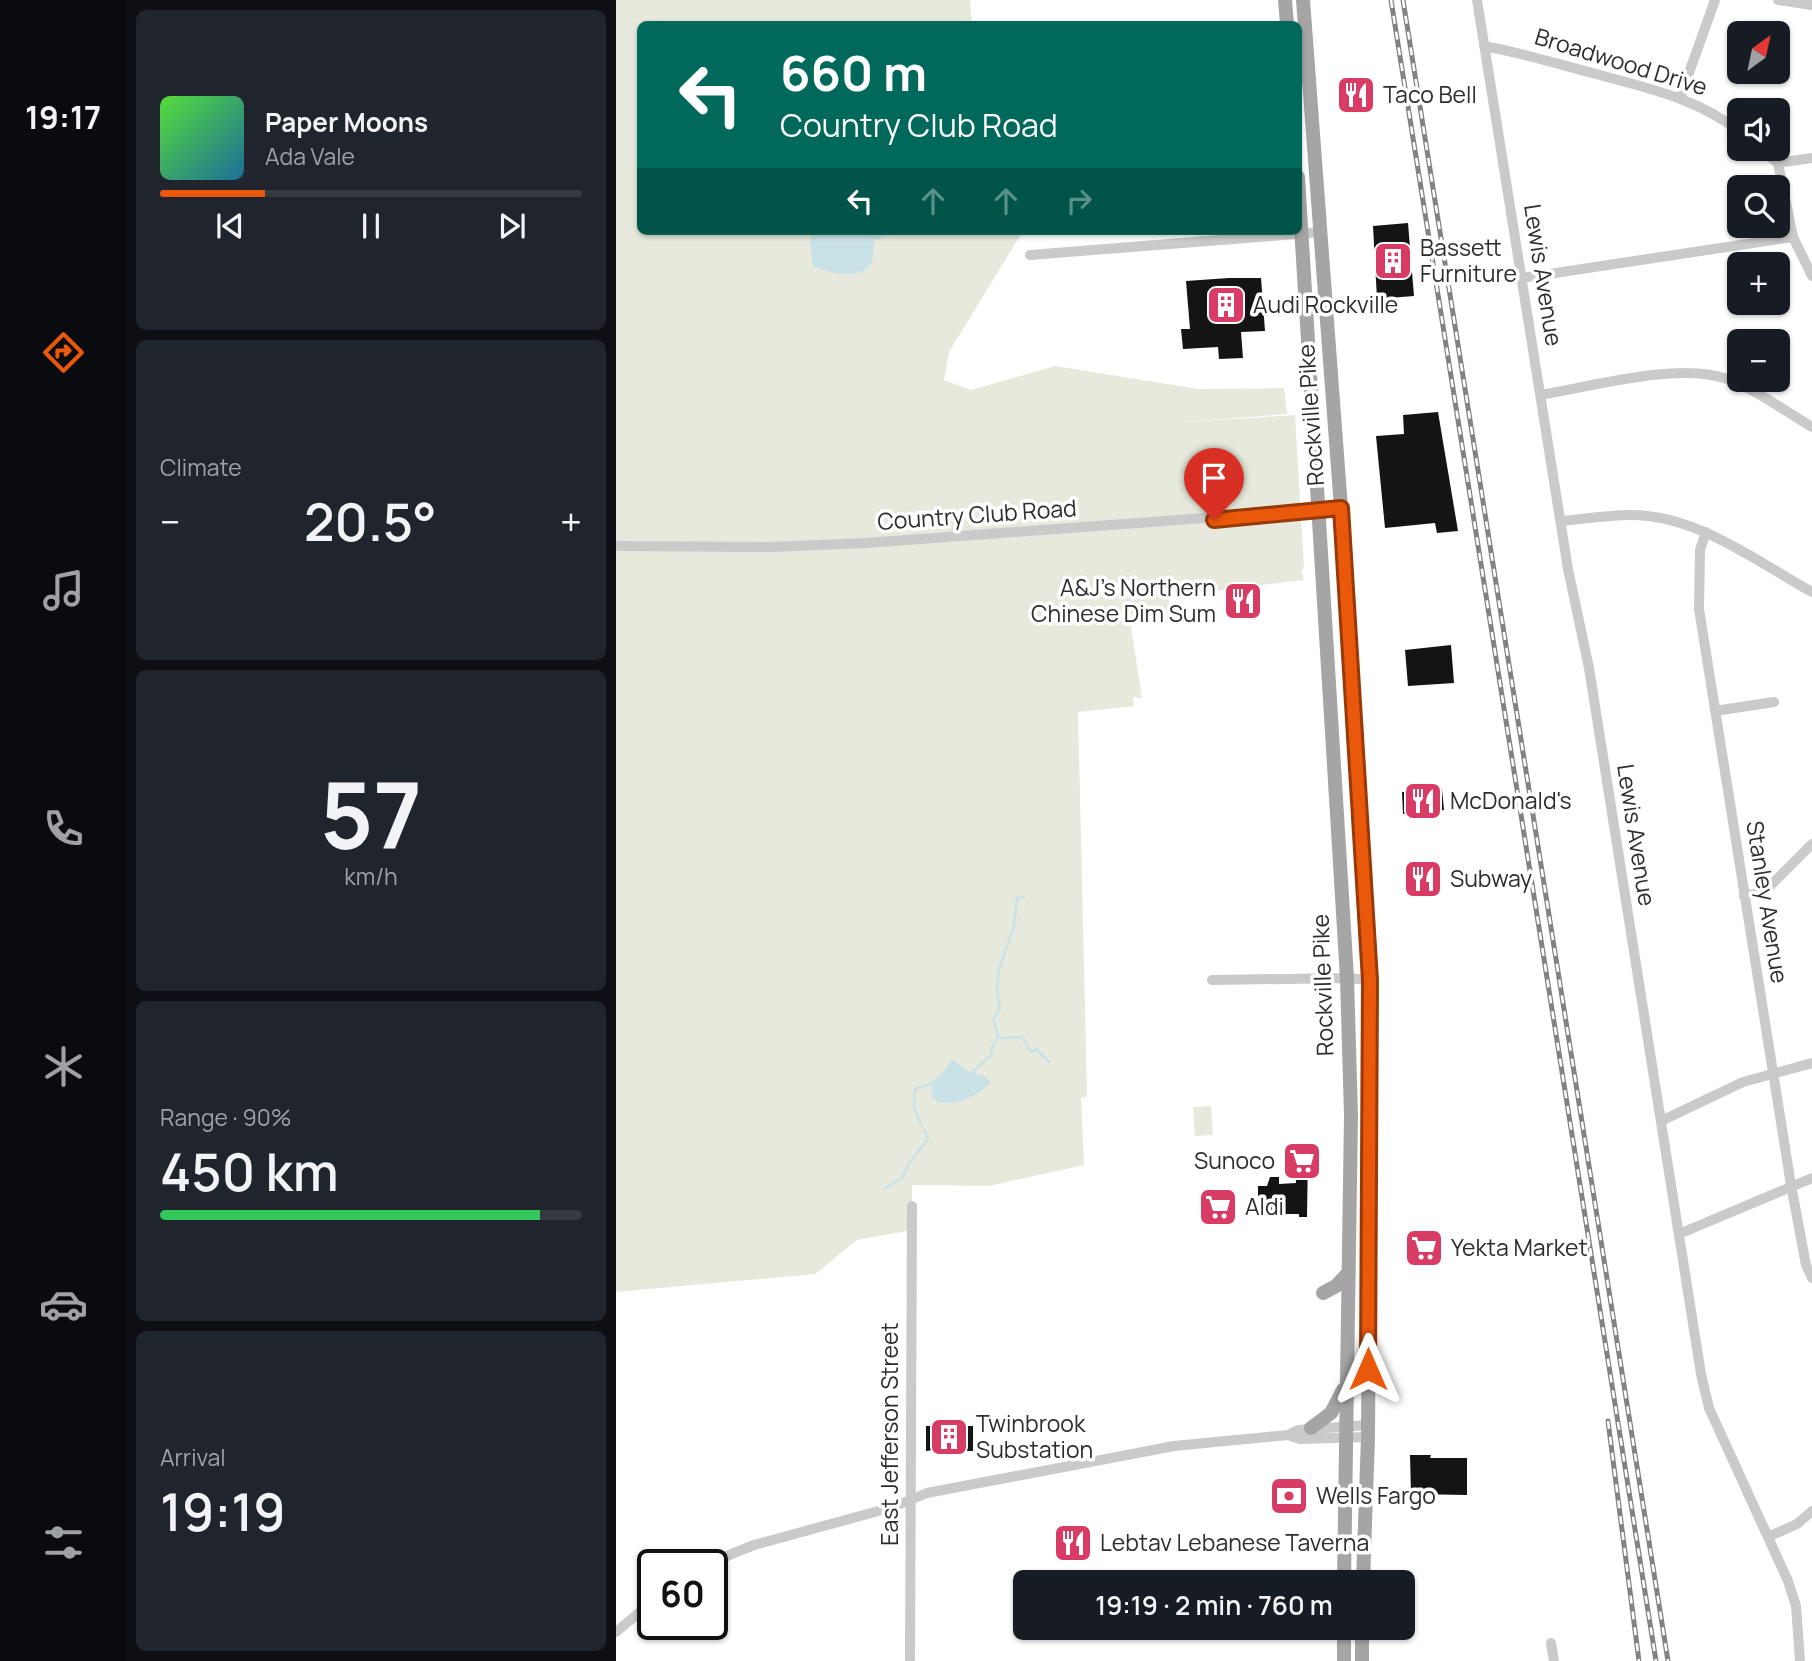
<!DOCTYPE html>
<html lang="en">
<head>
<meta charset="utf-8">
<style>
  body { margin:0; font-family:Manrope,sans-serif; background:#20242c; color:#f1f3f6; height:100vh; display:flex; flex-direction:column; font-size:26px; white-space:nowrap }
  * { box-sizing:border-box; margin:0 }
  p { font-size:23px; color:#9ea1a6 }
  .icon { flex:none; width:38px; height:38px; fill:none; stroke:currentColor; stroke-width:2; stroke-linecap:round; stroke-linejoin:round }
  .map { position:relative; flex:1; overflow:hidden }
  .panel { display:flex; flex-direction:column; gap:10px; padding:10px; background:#0d0f14; width:490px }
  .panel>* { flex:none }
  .guide { position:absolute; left:21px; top:21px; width:665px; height:214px; border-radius:10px; box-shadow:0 2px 5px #0004; background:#00695c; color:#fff; overflow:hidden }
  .needle { width:46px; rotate:33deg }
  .tools { position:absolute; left:1111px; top:21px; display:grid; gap:14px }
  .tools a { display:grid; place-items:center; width:63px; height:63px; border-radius:10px; background:#171b24; box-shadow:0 2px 5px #0004; font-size:35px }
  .speed { position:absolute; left:21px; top:1549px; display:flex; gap:14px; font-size:35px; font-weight:700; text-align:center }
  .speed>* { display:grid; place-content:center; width:91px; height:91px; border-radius:50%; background:#171b24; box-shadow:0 2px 5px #0004; line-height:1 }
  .speed .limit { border:4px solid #111; border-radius:10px; background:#fff; color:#111 }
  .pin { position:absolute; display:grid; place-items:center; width:60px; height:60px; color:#fff; margin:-72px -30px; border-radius:50% 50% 50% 0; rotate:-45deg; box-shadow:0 0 7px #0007 }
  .pin .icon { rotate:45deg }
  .me { position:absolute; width:77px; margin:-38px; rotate:0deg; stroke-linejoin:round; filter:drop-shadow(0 0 5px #0008) }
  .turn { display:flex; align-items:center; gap:24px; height:147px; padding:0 28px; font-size:32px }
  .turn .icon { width:91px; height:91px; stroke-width:2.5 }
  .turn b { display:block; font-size:49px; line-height:60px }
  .lanes { display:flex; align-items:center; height:66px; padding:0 28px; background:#0003; justify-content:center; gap:35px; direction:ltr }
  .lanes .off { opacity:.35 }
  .big { font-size:52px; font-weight:600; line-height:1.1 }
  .panel .card { flex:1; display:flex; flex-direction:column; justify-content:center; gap:10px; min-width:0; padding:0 24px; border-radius:10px; background:#20242c }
  .panel .dial { align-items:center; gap:0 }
  .dial b { font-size:91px; line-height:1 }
  .song { display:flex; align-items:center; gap:21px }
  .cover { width:84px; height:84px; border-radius:10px; background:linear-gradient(135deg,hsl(110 70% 55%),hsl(200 70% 35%)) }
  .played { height:7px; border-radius:4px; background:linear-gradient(90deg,#ea580c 25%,#363941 25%) }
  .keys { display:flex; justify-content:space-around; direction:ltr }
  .heat { display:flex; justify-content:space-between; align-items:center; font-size:38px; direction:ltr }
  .charge { height:10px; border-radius:5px; background:linear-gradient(90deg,#34c759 90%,#363941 0) }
  .trip { position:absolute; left:397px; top:1570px; width:402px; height:70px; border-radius:10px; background:#171b24; box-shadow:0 2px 5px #0004; font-weight:600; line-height:70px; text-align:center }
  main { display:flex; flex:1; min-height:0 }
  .dock { display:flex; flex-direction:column; width:126px; justify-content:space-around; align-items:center; background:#090b0e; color:#9ea1a6 }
  .dock .icon { width:49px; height:49px }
  .dock .active { color:#ea580c }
  .dock b { font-size:32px; color:#f1f3f6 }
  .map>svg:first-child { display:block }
  .green { fill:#e6e9db }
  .water { fill:#c9e2e8 }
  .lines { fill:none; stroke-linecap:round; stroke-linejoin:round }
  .stream { stroke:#c9e2e8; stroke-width:2.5 }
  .building { fill:#141414 }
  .minor { stroke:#cacaca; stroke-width:10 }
  .major { stroke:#a5a5a5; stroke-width:14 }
  .rail-casing { stroke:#828282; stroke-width:5 }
  .rail { stroke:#fff; stroke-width:2.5; stroke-dasharray:8; stroke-linecap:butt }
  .route-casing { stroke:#983908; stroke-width:18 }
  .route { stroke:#ea580c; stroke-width:12 }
  .labels { text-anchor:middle; stroke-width:7; stroke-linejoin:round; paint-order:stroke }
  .street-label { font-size:23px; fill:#2d2d2d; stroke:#fff }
  .poi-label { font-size:23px; fill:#2d2d2d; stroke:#fff; text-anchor:start }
</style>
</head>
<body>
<main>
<nav class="dock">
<b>19:17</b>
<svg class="icon active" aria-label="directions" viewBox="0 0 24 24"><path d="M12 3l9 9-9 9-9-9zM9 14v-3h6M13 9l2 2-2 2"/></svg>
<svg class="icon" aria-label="music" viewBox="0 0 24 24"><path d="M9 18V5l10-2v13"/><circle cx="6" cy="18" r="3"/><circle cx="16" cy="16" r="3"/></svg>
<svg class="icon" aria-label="phone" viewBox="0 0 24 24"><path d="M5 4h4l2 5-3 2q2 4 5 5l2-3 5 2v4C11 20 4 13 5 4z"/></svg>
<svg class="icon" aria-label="climate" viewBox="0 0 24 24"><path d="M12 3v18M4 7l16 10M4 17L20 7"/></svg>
<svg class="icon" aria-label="car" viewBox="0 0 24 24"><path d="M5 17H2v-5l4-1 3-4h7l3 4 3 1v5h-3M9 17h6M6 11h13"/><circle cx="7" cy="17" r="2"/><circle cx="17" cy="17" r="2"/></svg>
<svg class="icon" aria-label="filters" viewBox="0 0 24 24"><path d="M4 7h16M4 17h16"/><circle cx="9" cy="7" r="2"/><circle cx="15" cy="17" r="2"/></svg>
</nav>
<section class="panel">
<div class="card">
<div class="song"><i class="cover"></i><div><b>Paper Moons</b><p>Ada Vale</p></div></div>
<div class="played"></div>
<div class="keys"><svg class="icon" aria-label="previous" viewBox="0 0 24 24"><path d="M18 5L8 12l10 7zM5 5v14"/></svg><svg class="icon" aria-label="pause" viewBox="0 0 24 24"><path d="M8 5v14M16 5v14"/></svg><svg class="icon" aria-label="next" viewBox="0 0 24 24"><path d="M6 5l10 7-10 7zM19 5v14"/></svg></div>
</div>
<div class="card"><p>Climate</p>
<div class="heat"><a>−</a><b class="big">20.5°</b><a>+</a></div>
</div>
<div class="card dial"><b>57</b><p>km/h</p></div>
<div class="card"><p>Range · 90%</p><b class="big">450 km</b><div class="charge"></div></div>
<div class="card"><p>Arrival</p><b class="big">19:19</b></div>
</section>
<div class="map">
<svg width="1196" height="1661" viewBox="0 0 1196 1661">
  <rect width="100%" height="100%" fill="#fff"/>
  <path class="green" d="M 0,0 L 354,0 L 356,24 L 24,24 L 24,231 L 407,231 L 333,352 L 328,380 L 355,390 L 439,366 L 582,389 L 668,388 L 671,414 L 556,423 L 679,415 L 688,569 L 685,570 L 688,580 L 554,596 L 551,612 L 518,617 L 514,620 L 526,698 L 517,697 L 518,706 L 462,712 L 471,1096 L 465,1098 L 468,1165 L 373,1186 L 296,1185 L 296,1230 L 241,1240 L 199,1274 L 0,1292 Z
    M 595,1106 L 597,1135 L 579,1136 L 577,1107 Z"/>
  <path class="water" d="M 196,231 L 271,231 L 264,239 L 259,240 C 257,247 259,256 255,263 C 243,283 213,272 197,266 L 194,241 Z
    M 336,1060 C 343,1063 347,1068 352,1071 C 362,1076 368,1073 375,1083 C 360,1096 337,1110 317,1099 L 315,1088 L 318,1079 L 326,1074 Z"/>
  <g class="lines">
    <path class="stream" d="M 382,1036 L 377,1020 L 384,1008 L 381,990 L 383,969 L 398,926 L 401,898 L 408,897
      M 356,1073 L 375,1055 L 376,1047 L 382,1038 L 406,1037 L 415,1052 L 420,1049 L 433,1062
      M 305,1124 L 298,1107 L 299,1089 L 319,1082
      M 269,1188 L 286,1178 L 293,1163 L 312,1139 L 308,1130"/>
  </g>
  <path class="building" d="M 754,87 L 755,102 L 727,104 L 726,88 Z
    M 792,223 L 798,296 L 761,299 L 757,226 Z
    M 613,278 L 645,278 L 649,331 L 625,332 L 627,358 L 603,359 L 602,347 L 567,349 L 565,329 L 574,329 L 570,281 Z
    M 822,412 L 842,531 L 821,533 L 819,523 L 769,528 L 760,436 L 788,434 L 787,415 Z
    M 835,645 L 838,683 L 792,686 L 789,650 Z
    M 826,789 L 828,810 L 787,814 L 786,792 Z
    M 818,871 L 818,884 L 796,886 L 795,874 Z
    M 679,1151 L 692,1151 L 691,1217 L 683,1217 L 683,1214 L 642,1214 L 642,1186 L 651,1186 L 654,1177 L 663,1177 L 663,1184 L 680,1183 Z
    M 310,1426 L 357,1426 L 357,1451 L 349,1451 L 349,1448 L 318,1448 L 318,1450 L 310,1451 Z
    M 794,1455 L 815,1455 L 814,1458 L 851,1458 L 851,1495 L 795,1494 Z"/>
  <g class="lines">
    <path class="minor" d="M 861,0 L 952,569 L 973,668 L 1085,1374 L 1093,1408 L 1172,1581 L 1180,1606 L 1184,1661
      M 1162,0 L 1196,5
      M 868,46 C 907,53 945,65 984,75 C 1034,89 1083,99 1124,132
      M 1064,98 L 1099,0
      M 1144,149 L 1162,163 L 1196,158
      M 1162,163 L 1177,237 L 1196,276
      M 414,255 L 705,232
      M 906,278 L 1177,237
      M 925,395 C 977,386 1062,362 1111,379 C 1141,390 1169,411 1196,427
      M 945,521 C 968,519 992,515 1015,515 C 1081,515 1140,561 1196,592
      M 1090,532 L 1084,550 L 1083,609 L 1175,1185 L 1190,1265 L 1196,1278
      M 0,546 L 155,547 L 250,543 L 725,508
      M 1099,711 L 1158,702
      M 1128,896 L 1148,892 L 1196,844
      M 596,980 L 731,978 L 755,980
      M 1045,1121 L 1127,1082 L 1196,1063
      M 1063,1234 L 1196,1178
      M 672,1435 L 684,1439 L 752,1437
      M 1154,1536 L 1181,1524 L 1196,1511
      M 91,1564 L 138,1545 L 277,1507 L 311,1493 L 558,1446 L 672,1435 L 682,1430 L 752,1425
      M 0,1632 L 37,1601
      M 935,1643 L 938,1661
      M 294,1661 L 296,1206"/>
    <path class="major" d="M 669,0 L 671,24
      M 687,0 L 725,508 L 755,980 L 752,1437 L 747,1582
      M 682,177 L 731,978 L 735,1115 L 728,1582
      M 707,1293 L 720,1286 L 733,1272
      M 695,1428 L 715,1413 L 727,1390
      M 728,1628 L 728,1661
      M 746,1661 L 746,1628"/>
    <defs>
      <path id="rail" d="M 775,0 L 1040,1661
        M 787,0 L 1052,1661
        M 992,1421 L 1023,1661"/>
    </defs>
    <use href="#rail" class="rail-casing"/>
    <use href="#rail" class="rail"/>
  </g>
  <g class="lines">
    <defs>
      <path id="route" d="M 598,520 L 725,508 L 754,980 L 752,1369"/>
    </defs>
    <use href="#route" class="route-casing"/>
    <use href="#route" class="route"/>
  </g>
  <defs>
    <symbol id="restaurant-square" viewBox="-11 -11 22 22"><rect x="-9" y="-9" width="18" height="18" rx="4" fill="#d83b64" stroke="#fff"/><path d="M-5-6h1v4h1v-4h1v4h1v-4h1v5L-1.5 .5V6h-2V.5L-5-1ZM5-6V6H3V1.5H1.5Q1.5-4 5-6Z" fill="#fff"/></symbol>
    <symbol id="building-square" viewBox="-11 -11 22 22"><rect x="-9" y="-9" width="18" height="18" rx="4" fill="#d83b64" stroke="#fff"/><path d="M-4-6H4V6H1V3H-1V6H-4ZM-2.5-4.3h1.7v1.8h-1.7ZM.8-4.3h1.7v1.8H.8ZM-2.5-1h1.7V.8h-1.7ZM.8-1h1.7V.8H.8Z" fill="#fff"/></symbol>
    <symbol id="supermarket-square" viewBox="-11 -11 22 22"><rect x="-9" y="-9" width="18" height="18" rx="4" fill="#d83b64" stroke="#fff"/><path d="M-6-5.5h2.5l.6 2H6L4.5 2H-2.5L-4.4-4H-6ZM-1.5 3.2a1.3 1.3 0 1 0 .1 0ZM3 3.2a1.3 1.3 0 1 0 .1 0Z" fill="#fff"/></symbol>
    <symbol id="bank-square" viewBox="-11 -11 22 22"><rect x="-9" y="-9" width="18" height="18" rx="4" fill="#d83b64" stroke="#fff"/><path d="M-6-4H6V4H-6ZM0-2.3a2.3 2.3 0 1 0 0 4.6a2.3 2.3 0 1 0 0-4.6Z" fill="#fff"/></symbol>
  </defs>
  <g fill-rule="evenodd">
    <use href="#restaurant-square" x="718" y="73" width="44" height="44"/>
    <use href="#building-square" x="755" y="239" width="44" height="44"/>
    <use href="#building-square" x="588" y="283" width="44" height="44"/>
    <use href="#restaurant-square" x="605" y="579" width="44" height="44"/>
    <use href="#restaurant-square" x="785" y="779" width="44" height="44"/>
    <use href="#restaurant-square" x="785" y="857" width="44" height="44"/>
    <use href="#supermarket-square" x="664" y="1139" width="44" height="44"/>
    <use href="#supermarket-square" x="580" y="1185" width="44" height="44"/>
    <use href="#supermarket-square" x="786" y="1226" width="44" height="44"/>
    <use href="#building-square" x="311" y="1415" width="44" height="44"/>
    <use href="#bank-square" x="651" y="1474" width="44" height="44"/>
    <use href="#restaurant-square" x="435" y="1521" width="44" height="44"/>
  </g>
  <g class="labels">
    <g class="street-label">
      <text transform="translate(1005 62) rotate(17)" y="8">Broadwood Drive</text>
      <text transform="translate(927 275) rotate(81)" y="8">Lewis Avenue</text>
      <text transform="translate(695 415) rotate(-94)" y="8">Rockville Pike</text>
      <text transform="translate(361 515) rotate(-4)" y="8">Country Club Road</text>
      <text transform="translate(1020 835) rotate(81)" y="8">Lewis Avenue</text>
      <text transform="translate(1151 902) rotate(81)" y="8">Stanley Avenue</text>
      <text transform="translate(707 985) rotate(-92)" y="8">Rockville Pike</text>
      <text transform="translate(274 1434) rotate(-90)" y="8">East Jefferson Street</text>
    </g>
    <g class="poi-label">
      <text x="767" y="103">Taco Bell</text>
      <text x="804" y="256">Bassett<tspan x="804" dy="26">Furniture</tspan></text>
      <text x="637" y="313">Audi Rockville</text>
      <text x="600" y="596" text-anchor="end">A&amp;J's Northern<tspan x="600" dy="26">Chinese Dim Sum</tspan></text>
      <text x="834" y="809">McDonald's</text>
      <text x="834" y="887">Subway</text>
      <text x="659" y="1169" text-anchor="end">Sunoco</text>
      <text x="629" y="1215">Aldi</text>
      <text x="835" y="1256">Yekta Market</text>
      <text x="360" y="1432">Twinbrook<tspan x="360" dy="26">Substation</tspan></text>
      <text x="700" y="1504">Wells Fargo</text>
      <text x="484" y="1551">Lebtav Lebanese Taverna</text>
    </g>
  </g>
</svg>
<div class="tools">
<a><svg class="needle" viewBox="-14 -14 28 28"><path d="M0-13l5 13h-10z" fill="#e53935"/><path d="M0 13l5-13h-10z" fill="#9ea1a6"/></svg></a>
<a><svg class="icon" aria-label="sound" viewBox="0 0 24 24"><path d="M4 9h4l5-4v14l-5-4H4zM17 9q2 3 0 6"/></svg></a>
<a><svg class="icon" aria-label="search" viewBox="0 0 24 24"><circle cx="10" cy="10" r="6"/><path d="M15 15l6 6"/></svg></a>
<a>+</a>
<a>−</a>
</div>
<div class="speed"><div class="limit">60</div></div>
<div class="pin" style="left:598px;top:520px;background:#d93025"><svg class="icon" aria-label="arrive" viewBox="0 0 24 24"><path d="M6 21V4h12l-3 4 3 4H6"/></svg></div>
<svg class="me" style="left:752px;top:1369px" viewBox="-20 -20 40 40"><path d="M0-17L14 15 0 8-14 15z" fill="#ea580c" stroke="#fff" stroke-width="4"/></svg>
<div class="trip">19:19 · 2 min · 760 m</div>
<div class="guide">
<div class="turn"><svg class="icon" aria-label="left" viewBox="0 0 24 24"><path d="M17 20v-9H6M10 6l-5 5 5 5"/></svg><div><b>660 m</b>Country Club Road</div></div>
<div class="lanes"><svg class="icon" aria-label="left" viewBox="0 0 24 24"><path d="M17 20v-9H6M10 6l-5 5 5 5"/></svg><svg class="icon off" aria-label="ahead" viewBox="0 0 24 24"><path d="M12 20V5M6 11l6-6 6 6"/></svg><svg class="icon off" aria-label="ahead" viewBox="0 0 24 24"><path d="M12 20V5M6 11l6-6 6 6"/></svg><svg class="icon off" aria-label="right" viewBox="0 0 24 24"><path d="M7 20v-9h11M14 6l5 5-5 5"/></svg></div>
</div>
</div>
</main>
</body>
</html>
